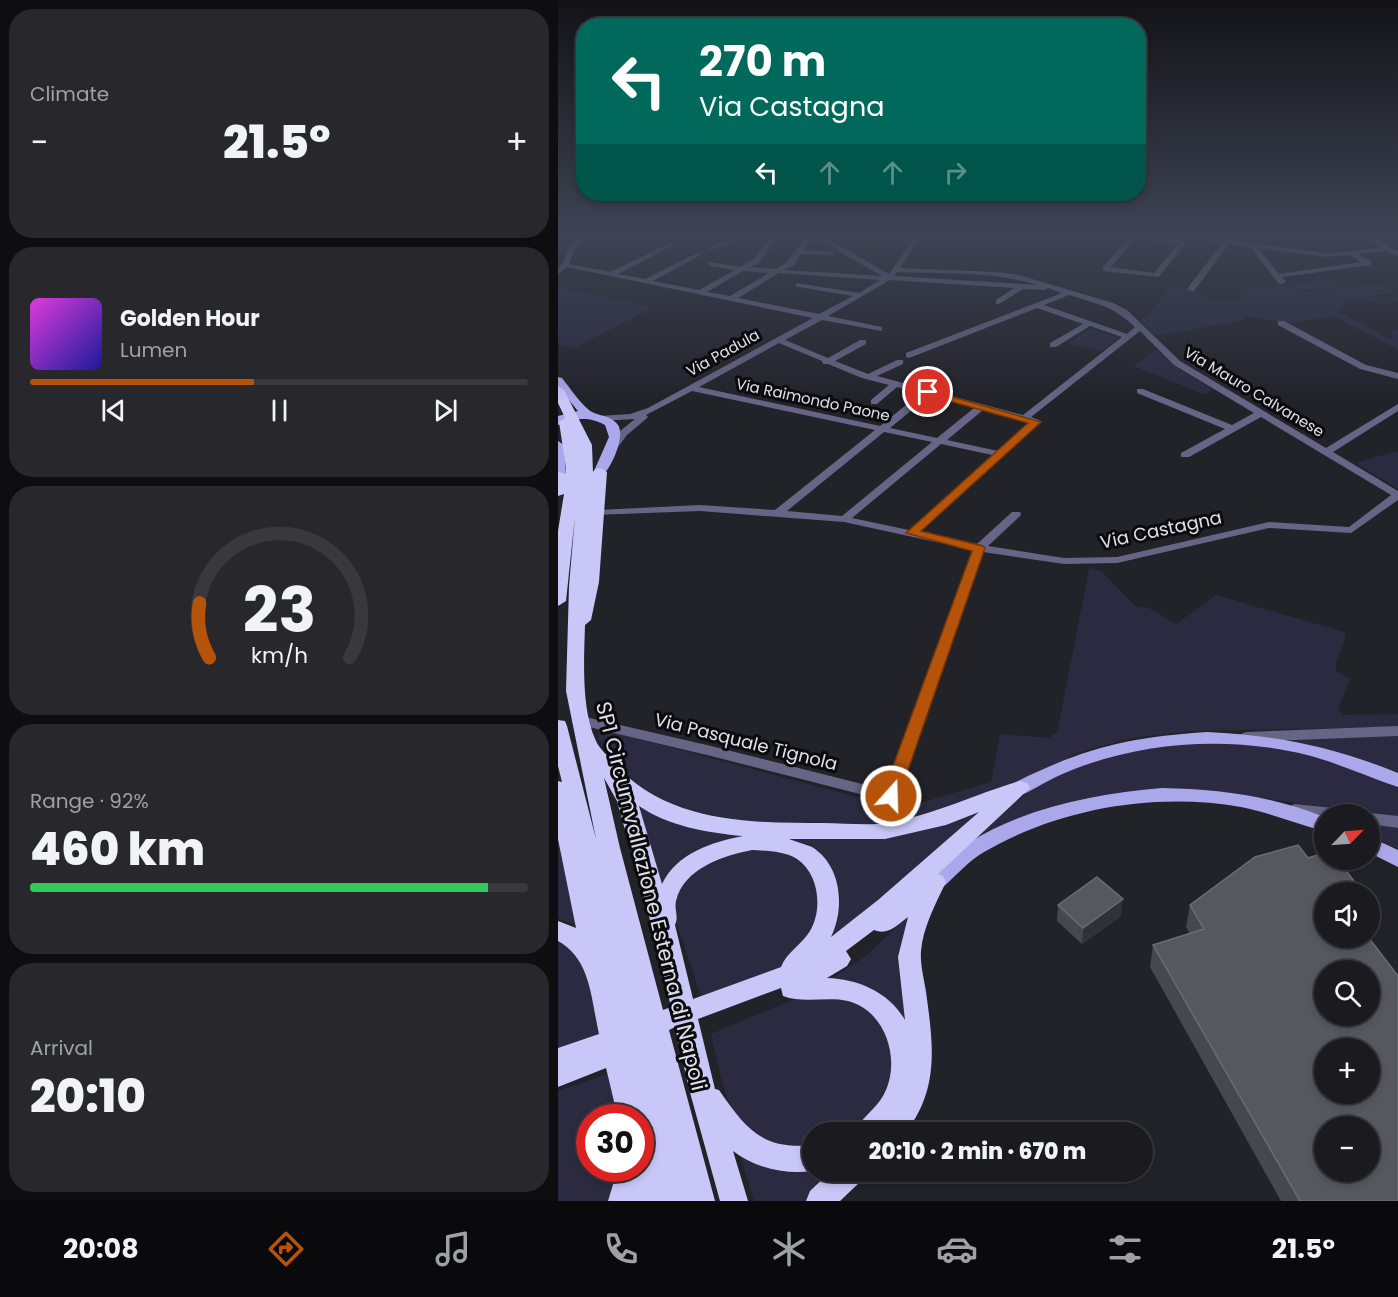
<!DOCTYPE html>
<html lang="en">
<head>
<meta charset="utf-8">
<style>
  body { margin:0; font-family:Poppins,sans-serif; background:#27272c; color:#f1f3f6; height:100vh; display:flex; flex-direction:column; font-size:22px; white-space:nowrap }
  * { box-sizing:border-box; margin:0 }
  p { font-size:20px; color:#9fa1a4 }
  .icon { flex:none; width:33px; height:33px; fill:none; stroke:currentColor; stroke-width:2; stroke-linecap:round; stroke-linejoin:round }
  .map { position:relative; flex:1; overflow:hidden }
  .side { display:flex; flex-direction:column; gap:9px; padding:9px; background:#0e0e11; width:558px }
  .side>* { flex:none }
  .top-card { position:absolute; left:18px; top:18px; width:570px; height:183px; border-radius:24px; box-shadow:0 3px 9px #0003,0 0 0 2px #38383d; background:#00695c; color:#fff; overflow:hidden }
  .needle { width:39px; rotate:65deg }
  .tools { position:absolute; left:756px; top:804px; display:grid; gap:12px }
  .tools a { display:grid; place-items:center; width:66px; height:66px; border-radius:50%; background:#1a1a1f; box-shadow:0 3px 9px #0003,0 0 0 2px #38383d; font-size:30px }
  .speed { position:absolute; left:18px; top:1104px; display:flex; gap:12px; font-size:30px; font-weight:700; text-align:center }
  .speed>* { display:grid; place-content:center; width:78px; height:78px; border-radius:50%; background:#1a1a1f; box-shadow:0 3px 9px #0003,0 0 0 2px #38383d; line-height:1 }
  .speed .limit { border:9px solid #d22; background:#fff; color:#111 }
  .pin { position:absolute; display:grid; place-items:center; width:51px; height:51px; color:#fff; margin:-26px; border:3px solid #fff; border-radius:50%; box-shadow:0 2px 6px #0007 }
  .me { position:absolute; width:66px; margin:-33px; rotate:20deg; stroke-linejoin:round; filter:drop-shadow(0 0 4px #0008) }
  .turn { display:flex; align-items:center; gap:21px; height:126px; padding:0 24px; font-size:27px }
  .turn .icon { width:78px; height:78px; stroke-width:2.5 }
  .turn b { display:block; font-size:42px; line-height:51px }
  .lanes { display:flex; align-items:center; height:57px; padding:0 24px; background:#0003; justify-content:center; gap:30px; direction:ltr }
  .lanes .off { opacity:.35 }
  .big { font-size:45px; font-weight:800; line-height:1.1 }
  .side .tile { flex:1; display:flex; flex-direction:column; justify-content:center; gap:9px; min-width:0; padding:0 21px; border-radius:24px; background:#27272c }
  .side .dial { align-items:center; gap:0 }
  .dial svg { height:156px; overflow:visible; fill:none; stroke:#38383d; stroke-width:7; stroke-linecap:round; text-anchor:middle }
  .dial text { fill:#f1f3f6; stroke:none }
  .song { display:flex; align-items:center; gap:18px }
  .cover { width:72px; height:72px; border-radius:9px; background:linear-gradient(135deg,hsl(300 70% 55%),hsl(240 70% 35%)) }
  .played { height:6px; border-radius:3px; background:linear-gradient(90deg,#b45309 45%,#38383d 45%) }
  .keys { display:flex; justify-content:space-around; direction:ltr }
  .heat { display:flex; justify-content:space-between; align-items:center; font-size:33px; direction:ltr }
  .charge { height:9px; border-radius:4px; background:linear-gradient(90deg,#34c759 92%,#38383d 0) }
  .trip { position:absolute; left:244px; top:1122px; width:351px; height:60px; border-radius:30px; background:#1a1a1f; box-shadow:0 3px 9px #0003,0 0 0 2px #38383d; font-weight:800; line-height:60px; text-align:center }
  .tab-bar { display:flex; height:96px; justify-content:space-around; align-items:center; background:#0a0a0c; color:#9fa1a4 }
  .tab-bar .icon { width:42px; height:42px }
  .tab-bar .current { color:#b45309 }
  .tab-bar b { font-size:27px; color:#f1f3f6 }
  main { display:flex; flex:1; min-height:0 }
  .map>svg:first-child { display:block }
  .green { fill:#2b2a41 }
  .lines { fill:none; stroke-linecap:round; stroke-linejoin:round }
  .minor { fill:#666585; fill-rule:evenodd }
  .major { fill:#aaa8ea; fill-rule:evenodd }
  .highway { fill:#c8c7f7; fill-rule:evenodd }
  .wall { fill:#47474f }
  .shaded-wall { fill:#313139 }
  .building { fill:#57575f; stroke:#6c6c74; stroke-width:1.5; fill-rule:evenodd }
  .route { fill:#b45309; stroke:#753606; stroke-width:1.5 }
  .labels { text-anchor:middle; stroke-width:6; stroke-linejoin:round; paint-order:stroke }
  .far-street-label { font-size:15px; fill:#e0e0e5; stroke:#0b0b0f }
  .street-label { font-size:18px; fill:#e0e0e5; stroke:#0b0b0f }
  .near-street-label { font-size:21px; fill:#e0e0e5; stroke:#0b0b0f }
</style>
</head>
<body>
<main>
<section class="side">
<div class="tile"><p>Climate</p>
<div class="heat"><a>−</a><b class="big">21.5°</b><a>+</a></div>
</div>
<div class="tile">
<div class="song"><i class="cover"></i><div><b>Golden Hour</b><p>Lumen</p></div></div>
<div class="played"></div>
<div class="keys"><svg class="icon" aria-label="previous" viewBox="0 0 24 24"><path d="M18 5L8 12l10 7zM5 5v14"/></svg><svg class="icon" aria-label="pause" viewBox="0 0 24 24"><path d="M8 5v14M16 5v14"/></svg><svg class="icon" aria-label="next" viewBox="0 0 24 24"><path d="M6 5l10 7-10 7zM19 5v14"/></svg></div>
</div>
<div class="tile dial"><svg viewBox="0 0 100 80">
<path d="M14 69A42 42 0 1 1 86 69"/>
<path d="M14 69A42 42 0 0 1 9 41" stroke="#b45309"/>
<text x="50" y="56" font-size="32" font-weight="700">23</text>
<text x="50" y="72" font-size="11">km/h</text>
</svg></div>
<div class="tile"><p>Range · 92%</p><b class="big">460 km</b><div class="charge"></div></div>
<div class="tile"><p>Arrival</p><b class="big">20:10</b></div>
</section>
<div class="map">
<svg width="840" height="1201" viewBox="0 0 840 1201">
  <rect width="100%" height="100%" fill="#222229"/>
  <path class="green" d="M 773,279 L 785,286 L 745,290 L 732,285 Z
    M 820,284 L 839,293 L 818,294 L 814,297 L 827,301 L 831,298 L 840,297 L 840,301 L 833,300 L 825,304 L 800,298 L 790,301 L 780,311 L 832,339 L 835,336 L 832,332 L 840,329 L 840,350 L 776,316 L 732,323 L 683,316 L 687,320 L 598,336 L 582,320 L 589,317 L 612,285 L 640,292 L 657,302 L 687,298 L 678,289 L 730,286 L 744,292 Z
    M 0,287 L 95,307 L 17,348 L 0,344 Z
    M 532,328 L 561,338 L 544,351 L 510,344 Z
    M 598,349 L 621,369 L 654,389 L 648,395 L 575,366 Z
    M 840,451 L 840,489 L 798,463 L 835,452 Z
    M 531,568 L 543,571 L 577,606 L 591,608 L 618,624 L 658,595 L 786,632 L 788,636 C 786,646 776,660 778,671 L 792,679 L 780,709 L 786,715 L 840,714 L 840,727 L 634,731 L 573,738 L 522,752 L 420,800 L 320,827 L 193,822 L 126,810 L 98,799 L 77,783 L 40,739 L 41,732 L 52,731 L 336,807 L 338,804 L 362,803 L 433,782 L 442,734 L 492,738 L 493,734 L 499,734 Z
    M 840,735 L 840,775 L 714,741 Z
    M 627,743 L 687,744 L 726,750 L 840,777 L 840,818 L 648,790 L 561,793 L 501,805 L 405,848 C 429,827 452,804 479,786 C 521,758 578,749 627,743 Z
    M 79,802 L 261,837 L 435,802 L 270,947 C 274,930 286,906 280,889 C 277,880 267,870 261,863 C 215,800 154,869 103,885 Z
    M 0,817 L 20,926 L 0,918 Z
    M 812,824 L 840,826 L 840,850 L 812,835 Z
    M 212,847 C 253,864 253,866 267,907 L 231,966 L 145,1003 L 116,915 L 117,897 L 131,874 L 164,853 Z
    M 355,911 L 355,1038 L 268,982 L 309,955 Z
    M 0,935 L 28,959 L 43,1040 L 0,1055 Z
    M 263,993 L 308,1005 L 335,1038 L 332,1092 L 299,1128 L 292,1132 L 255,1132 L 255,1149 C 171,1148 169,1103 153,1034 L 239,998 Z
    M 49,1074 L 61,1117 L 32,1118 L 32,1168 L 67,1169 L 56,1201 L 0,1201 L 0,1091 Z
    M 185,1150 L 255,1165 L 255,1172 L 281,1172 L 253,1201 L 196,1201 L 183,1158 Z"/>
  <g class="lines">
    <path class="minor" d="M 25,234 L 33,234 L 17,247 L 11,264 L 52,272 L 110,244 L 114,244 L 114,246 L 60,274 L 87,279 L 139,253 L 143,253 L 143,255 L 95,281 L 141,290 L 177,270 L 151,266 L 151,262 L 183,267 L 195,259 L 215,234 L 222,234 L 201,263 L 192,267 L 218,269 L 230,261 L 250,234 L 261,234 L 331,274 L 358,234 L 365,234 L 342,268 L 438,272 L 461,275 L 555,303 L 569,310 L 622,361 L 768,448 L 840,404 L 840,411 L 775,452 L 840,491 L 840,500 L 793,533 L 711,528 L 559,563 L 506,564 L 425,552 L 340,797 L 338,801 L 333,802 L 153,756 L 18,724 L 16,721 L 18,718 L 23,716 L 153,746 L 328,790 L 415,550 L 286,522 L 142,511 L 36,515 L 35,513 L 36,511 L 40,510 L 142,505 L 217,510 L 317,430 L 134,391 L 88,415 L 90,417 L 88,419 L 69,435 L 60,447 L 54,447 L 52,445 L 62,431 L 77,419 L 44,421 L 41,420 L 41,416 L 72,414 L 90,408 L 255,318 L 9,267 L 0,274 L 0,268 L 4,264 L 12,245 ZM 256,237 L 324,276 L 227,270 L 236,265 L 243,254 L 276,255 L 276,253 L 274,252 L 246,250 ZM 185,271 L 211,273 L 172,296 L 149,292 ZM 339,272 C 386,274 435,271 480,285 L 336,276 ZM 221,273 L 322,280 L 301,293 L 238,283 L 238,287 L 241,287 L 295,296 L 261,314 L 180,298 ZM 332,280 L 456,288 L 438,300 L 438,304 L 441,304 L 465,289 L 487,290 L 490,288 L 504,293 L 348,353 L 348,357 L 351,358 L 479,308 L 525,324 L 492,343 L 492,347 L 498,347 L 532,326 L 564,337 L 465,415 L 319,376 L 345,364 L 345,360 L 339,360 L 310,374 L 277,361 L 308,344 L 308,340 L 302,340 L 270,358 L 227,340 L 264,320 L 324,331 L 324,327 L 270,316 ZM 511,295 C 540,304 555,306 577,327 L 569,334 L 486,305 ZM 582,331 L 616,365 L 696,413 L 674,425 L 585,389 L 579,389 L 579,393 L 667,429 L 623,453 L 623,457 L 631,457 L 703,417 L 833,495 L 791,527 L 711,522 L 559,557 L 506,558 L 430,546 L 462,516 L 463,514 L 462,512 L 454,512 L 419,544 L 362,532 L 483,421 L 473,417 ZM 221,343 L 264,361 L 265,364 L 270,364 L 304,378 L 331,385 L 313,400 L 313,404 L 319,404 L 339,387 L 363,393 L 322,426 L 141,387 ZM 371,396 L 416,408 L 379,438 L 332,428 ZM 425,410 L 471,422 L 440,451 L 389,440 ZM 326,432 L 374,442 L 284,516 L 229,511 ZM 383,444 L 434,455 L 351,530 L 294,518 Z
      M 81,234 L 92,234 L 103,239 L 100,241 Z
      M 186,234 L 196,234 L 153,250 L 148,249 Z
      M 574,234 L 625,241 L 628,243 L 601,277 L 545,271 L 545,267 ZM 577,239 L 620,244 L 596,273 L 553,267 Z
      M 604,234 L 624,234 L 769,253 L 822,248 L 807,234 C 819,234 828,247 840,251 L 840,256 L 827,251 L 800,254 L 813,261 L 813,265 L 724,277 L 728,282 L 724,284 L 721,284 L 692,247 L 671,244 L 636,291 L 633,291 L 629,289 L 664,243 ZM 700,248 L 769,257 L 792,255 L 803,262 L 721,274 Z
      M 720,321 L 726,321 L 808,365 L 840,373 L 840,379 L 802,369 L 720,325 Z
      M 840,726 L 840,736 L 688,742 L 683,740 L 681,737 L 683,734 L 688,732 Z
      M 737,804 L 775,808 L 780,810 L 783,814 L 766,814 L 766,819 L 732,814 L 729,810 L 732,806 Z
      M 812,813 L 840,816 L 840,828 L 812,824 L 812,814 L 808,814 Z"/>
    <path class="major" d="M 0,377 L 4,378 C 12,388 21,402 31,410 C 40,417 52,414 60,425 C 68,437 52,472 41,479 C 29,487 13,485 0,480 L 0,441 L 6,445 L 8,474 L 26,476 L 36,471 L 51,437 L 47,425 C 29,415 17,419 0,425 L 0,416 L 20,411 L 0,387 Z
      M 649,732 C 718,735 776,747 840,773 L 840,787 C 809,777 781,763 749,755 C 672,736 587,741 514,770 C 498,776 483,785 468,793 L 462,795 L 456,793 L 453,788 L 456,783 C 525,748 572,737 649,732 Z
      M 604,788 C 660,789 714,796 766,817 L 766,831 C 738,824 713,813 683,807 C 597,792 502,808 426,852 C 410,861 398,876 384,888 L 377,890 L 370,888 L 367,882 L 370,876 C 383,866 395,853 409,844 C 467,807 537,794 604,788 Z
      M 812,837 L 840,850 L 840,867 L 812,853 Z"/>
    <path class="highway" d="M 0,386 L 6,390 L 34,445 L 35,473 L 37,469 L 42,468 L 49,472 L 41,582 L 33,620 L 27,625 C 26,659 23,710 38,741 C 41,748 50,756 55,762 C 108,823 191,823 265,823 C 286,823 308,826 329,823 C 376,815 418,794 462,781 L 469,783 L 472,788 L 380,874 L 385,876 L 388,882 C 378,903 365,927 363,951 C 362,965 366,978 368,992 C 375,1043 382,1088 348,1132 L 296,1132 C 303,1118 317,1110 325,1096 C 344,1063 329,1011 290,1001 C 269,996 246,1004 225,996 L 223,988 L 140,1019 L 157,1089 L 161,1090 C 188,1129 204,1150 255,1145 L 255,1171 C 227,1175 197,1168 175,1151 L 190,1201 L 162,1201 L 131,1089 L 117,1027 L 111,1030 L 157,1201 L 50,1201 L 60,1168 L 82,1168 L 82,1147 L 91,1150 L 84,1123 L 82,1127 L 82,1118 L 60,1118 L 48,1068 L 0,1087 L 0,1048 L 41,1034 C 33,999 33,959 0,941 L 0,921 L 18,928 L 0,839 L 0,781 L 4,782 L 0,766 L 0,720 L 7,721 L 9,726 L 38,839 L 8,691 L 11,586 L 17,516 L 8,601 L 0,606 L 0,531 L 6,494 L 0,496 L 0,472 L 8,474 L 8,468 L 1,422 L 7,418 L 0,403 ZM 46,778 L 59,801 L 97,938 L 113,1007 L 105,1010 L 62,848 ZM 81,806 C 110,826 150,833 185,836 C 154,842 119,853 104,884 ZM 421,812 L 320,900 L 273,937 C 287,908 284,866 254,847 C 247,844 238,842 231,839 L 327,839 L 388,825 ZM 194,850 C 209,851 226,851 239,859 C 261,874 265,909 252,931 C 244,944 228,953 223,967 L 135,999 L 117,925 C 121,916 116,910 118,901 C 126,868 165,856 194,850 ZM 350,917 L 340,957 L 347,1020 C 331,992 300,979 269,978 L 289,966 L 293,959 L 288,951 L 316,930 C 330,936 339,925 350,917 Z
      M 272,1172 L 306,1172 L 302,1182 L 282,1201 L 248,1201 L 252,1191 Z"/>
  </g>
  <path class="wall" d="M 750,858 L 799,885 L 797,892 L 766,892 L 840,1201 L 723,1201 L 592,967 L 595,945 L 632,934 L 628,927 L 632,905 Z
    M 500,905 L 563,916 L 524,944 L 499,921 Z"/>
  <path class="shaded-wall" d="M 799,885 L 797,892 L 777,892 Z
    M 565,899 L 563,916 L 524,944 L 525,928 Z"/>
  <path class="building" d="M 740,845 L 750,858 L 766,853 L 766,860 L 780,860 L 799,885 L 777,892 L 766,892 L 766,938 L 811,938 L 840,976 L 840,1201 L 742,1201 L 595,945 L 646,929 L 632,905 L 697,857 ZM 766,970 L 812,970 L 812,1016 L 766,1016 ZM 766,1048 L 812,1048 L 812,1094 L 766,1094 ZM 766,1126 L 812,1126 L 812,1172 L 766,1172 Z
    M 539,877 L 565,899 L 525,928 L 500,905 Z"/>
  <linearGradient id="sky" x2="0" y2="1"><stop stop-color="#131317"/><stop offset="0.58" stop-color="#3e4454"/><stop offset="1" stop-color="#3e4454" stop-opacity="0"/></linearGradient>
  <rect width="840" height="402" fill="url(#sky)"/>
  <path class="route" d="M 366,389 L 483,422 L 363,531 L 425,546 L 427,548 L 341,796 L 333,803 L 324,796 L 414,551 L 348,533 L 470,423 L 366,394 Z"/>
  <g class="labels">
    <g class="far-street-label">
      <text transform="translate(165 353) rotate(-29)" y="5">Via Padula</text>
      <text transform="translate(696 392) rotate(31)" y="5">Via Mauro Calvanese</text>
      <text transform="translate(255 400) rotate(12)" y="5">Via Raimondo Paone</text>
    </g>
    <g class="street-label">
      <text transform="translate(603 530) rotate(-12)" y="6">Via Castagna</text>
      <text transform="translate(188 742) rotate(14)" y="6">Via Pasquale Tignola</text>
    </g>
    <g class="near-street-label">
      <text transform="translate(93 896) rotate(76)" y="7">SP1 Circumvallazione Esterna di Napoli</text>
    </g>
  </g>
</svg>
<div class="tools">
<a><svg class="needle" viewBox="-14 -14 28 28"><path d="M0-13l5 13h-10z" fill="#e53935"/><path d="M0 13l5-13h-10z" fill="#9fa1a4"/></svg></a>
<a><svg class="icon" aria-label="sound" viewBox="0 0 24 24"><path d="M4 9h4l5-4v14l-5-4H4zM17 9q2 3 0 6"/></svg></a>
<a><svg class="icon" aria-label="search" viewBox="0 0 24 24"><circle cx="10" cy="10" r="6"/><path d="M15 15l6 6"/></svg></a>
<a>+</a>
<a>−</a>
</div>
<div class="speed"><div class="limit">30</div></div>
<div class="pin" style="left:370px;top:392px;background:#d93025"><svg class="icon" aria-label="arrive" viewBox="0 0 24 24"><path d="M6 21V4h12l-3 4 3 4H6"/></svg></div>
<svg class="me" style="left:333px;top:796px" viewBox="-20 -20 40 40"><circle r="17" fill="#b45309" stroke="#fff" stroke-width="3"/><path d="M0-11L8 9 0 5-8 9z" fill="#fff"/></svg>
<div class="trip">20:10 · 2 min · 670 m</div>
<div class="top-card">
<div class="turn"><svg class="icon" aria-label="left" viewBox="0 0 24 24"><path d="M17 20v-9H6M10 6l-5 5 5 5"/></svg><div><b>270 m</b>Via Castagna</div></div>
<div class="lanes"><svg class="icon" aria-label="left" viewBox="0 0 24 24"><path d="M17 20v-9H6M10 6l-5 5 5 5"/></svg><svg class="icon off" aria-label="ahead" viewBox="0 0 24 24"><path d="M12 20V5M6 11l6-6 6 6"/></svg><svg class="icon off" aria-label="ahead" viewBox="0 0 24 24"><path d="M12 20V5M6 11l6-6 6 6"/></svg><svg class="icon off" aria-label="right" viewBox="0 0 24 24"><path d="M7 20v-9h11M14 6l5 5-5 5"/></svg></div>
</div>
</div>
</main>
<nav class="tab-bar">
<b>20:08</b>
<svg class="icon current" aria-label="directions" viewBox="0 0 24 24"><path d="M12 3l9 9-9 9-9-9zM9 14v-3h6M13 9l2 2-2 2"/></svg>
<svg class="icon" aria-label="music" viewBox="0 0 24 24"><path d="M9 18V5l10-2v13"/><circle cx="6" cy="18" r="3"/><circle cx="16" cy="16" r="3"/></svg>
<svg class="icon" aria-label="phone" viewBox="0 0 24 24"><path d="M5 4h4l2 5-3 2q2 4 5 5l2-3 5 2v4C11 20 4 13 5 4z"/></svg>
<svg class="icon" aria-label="climate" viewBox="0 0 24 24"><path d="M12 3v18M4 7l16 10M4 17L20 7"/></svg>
<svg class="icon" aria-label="car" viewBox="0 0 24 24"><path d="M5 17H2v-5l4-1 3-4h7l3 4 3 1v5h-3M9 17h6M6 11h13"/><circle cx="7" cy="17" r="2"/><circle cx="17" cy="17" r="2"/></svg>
<svg class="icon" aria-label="filters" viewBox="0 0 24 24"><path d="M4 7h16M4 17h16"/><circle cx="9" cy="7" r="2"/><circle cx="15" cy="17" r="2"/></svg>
<b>21.5°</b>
</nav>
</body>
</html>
